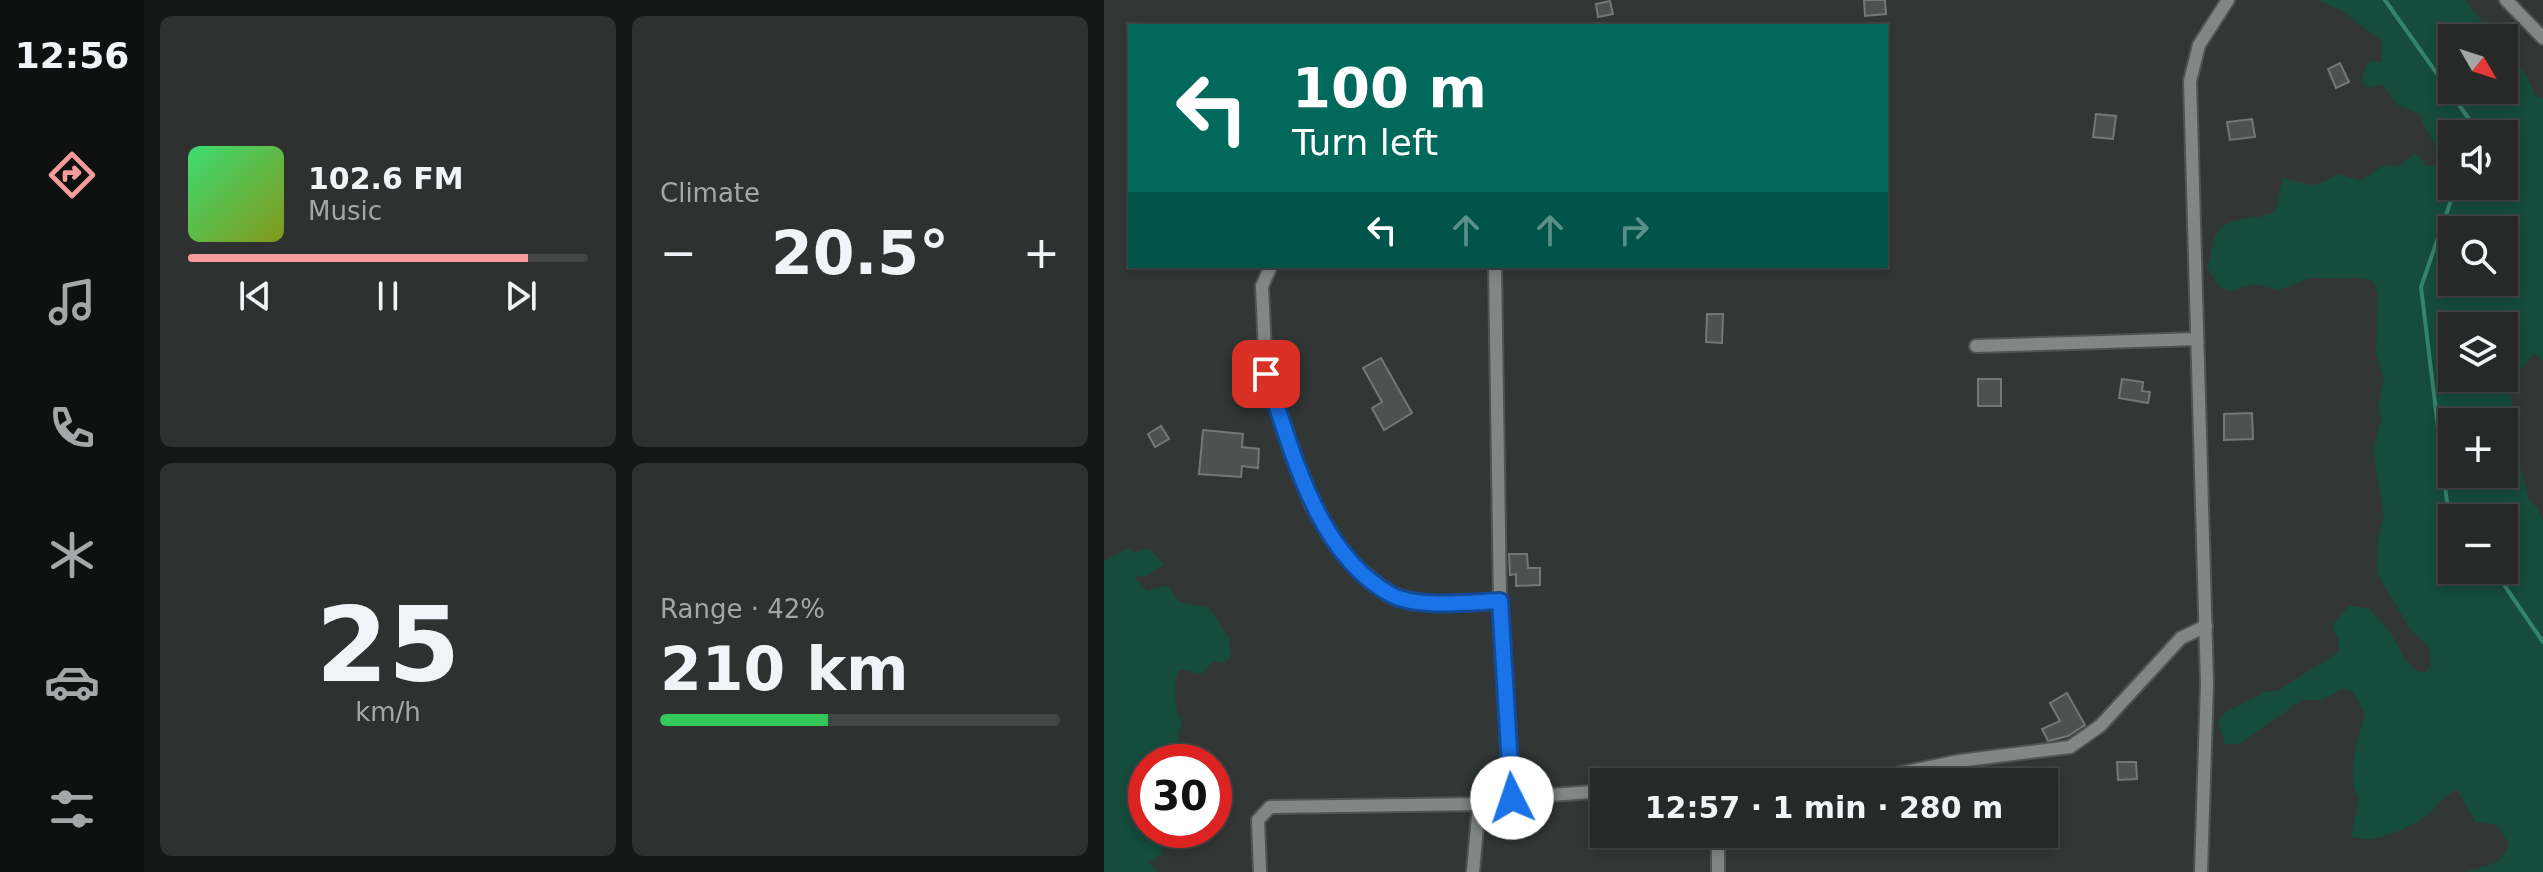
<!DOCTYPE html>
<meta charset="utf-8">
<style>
body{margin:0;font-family:"DejaVu Sans",sans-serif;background:#2e3130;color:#f1f3f6;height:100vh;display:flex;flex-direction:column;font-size:30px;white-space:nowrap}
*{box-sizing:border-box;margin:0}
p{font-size:26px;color:#a4a6a8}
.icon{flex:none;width:44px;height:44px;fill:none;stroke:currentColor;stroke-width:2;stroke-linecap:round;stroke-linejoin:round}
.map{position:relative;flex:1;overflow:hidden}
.details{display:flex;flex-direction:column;gap:16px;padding:16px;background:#151716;width:960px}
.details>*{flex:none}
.top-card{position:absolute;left:24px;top:24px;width:760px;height:244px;border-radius:0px;box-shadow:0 4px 12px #0003,0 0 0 2px #424545;background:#00695c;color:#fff;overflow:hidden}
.needle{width:52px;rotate:129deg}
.tools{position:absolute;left:1334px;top:24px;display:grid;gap:16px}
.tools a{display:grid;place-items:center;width:80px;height:80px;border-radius:0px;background:#262928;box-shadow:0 4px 12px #0003,0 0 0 2px #424545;font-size:40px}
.speed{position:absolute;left:24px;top:744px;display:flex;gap:16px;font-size:40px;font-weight:700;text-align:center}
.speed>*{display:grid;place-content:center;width:104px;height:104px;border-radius:50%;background:#262928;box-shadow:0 4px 12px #0003,0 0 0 2px #424545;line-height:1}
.speed .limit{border:12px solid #d22;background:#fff;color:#111}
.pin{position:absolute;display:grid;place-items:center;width:68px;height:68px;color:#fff;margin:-34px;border-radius:16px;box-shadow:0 4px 12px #0006}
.me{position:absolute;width:88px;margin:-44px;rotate:356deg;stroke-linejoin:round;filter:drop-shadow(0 0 6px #0008)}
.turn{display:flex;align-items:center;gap:28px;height:168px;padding:0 32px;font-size:36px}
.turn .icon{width:104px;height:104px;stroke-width:2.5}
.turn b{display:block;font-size:56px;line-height:68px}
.lanes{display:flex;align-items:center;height:76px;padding:0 32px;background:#0003;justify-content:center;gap:40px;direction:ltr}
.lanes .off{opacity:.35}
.big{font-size:60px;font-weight:600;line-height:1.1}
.details .tile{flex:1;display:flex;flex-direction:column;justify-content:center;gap:12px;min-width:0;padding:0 28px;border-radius:12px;background:#2e3130}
.details .dial{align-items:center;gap:0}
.dial b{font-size:104px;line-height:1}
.song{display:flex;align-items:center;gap:24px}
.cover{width:96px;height:96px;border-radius:12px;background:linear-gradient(135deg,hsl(140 70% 55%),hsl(70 70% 35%))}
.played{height:8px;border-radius:4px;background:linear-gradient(90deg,#f59b9b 85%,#424545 85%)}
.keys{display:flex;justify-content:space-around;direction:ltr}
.heat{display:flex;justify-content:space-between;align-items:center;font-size:44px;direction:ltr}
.charge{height:12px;border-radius:6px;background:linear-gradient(90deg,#34c759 42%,#424545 0)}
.details .tiles{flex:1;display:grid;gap:16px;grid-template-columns:repeat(2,1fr)}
.trip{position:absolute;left:486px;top:768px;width:468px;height:80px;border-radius:0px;background:#262928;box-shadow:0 4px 12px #0003,0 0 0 2px #424545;font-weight:600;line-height:80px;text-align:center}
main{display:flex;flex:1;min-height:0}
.menu{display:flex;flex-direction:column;width:144px;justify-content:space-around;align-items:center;background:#0f1010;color:#a4a6a8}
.menu .icon{width:56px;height:56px}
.menu .active{color:#f59b9b}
.menu b{font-size:36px;color:#f1f3f6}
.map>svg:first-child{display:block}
.green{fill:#154c3c;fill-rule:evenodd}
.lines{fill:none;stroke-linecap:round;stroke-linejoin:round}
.stream{stroke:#36836b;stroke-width:4}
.building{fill:#4c524f;stroke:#717875;stroke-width:2}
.street-casing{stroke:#505553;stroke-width:16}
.street{stroke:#818785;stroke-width:12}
.route-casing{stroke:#114b97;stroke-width:20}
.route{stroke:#1a73e8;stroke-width:14}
</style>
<main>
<nav class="menu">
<b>12:56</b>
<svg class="icon active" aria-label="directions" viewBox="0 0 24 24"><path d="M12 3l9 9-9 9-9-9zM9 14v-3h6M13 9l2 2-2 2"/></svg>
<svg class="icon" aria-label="music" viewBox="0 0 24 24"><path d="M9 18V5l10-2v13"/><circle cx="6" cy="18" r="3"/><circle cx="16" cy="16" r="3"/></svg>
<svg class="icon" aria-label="phone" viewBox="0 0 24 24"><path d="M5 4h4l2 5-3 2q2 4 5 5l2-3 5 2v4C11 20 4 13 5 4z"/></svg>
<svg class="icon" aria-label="climate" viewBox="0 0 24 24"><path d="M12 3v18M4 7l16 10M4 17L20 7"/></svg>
<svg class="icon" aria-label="car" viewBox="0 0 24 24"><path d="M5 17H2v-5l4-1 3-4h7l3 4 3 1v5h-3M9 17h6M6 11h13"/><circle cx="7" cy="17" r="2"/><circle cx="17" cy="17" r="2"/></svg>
<svg class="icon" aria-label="filters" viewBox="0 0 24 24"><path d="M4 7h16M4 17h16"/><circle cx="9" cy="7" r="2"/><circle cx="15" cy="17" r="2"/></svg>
</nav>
<section class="details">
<div class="tiles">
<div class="tile">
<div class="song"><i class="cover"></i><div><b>102.6 FM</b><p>Music</p></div></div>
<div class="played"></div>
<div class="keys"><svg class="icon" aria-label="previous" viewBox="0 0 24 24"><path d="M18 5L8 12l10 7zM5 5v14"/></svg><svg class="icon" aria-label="pause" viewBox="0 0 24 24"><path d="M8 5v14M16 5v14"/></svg><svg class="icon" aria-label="next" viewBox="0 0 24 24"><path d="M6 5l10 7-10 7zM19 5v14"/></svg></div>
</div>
<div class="tile"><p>Climate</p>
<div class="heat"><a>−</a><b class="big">20.5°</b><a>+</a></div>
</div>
<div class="tile dial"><b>25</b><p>km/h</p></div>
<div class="tile"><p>Range · 42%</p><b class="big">210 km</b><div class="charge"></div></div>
</div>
</section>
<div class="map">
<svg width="1439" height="872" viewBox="0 0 1439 872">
<rect width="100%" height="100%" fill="#323735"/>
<g class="green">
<path d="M1213,0h148l30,38h-43v52h52v-43c10,9 28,35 31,48l8,3v263l-9,-8 -12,15 -11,2 -5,14 6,16 -2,25 19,75 8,7 6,15v350h-78c21,-8 37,-4 44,-28l-12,-19 -22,-3 -18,-32c-16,6 -20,19 -34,28 -18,11 -52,28 -72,18l8,-37c-14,-23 0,-61 6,-86l-12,-21 -10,-3 -21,11h-20l-63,44h-14l-7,-23 8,-9 39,-20 12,-1 62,-39 -1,-14 -7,-11 18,-21 20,2c5,8 12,13 18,20 13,16 15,40 38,45l6,-9 -2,-17 -19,-18 -33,-56 1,-34 6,-23 -11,-66 8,-30 -3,-14 6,-27 -8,-25 2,-59 -4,-13 -11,-4h-53l-31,12 -25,-6 -25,7 -10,-5 -12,-19c4,-8 4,-17 6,-26 10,-30 41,-17 62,-30l8,-33c36,8 21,12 57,-4l20,7 23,-15 18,-1 12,-10h6l8,11 13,-1c1,-20 -16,-32 -20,-51l-22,-9 -16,-21 -12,4 -9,-6 7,-21 13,1 1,-21 -41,-31zM1348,134h52v52h-52zM1348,230h52v52h-52zM1348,326h52v52h-52zM1348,422h52v52h-52zM1348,518h52v52h-52z"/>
<path d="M25,548l5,4 15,-3 15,15 -17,12 -13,1 13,14 21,-6 11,17 30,6 20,30 2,18 -6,7 -11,-2 -13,13 -21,-5c-8,10 -6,42 2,52l-8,33 2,8h-30v68h13l3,25 -13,8 10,9h-55v-311z"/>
</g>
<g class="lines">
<g class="stream">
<path d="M1281,0l91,129 -2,5"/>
<path d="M1352,186l-35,101 26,215 11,16"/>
<path d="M1390,570l49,72"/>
</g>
</g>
<g class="building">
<path d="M760,0h21l1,14 -21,2z"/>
<path d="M506,1l3,13 -15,3 -2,-13z"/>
<path d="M1236,63l9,19 -13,6 -8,-19z"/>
<path d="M992,114l20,2 -3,23 -20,-2z"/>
<path d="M1148,119l3,18 -25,3 -3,-18z"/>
<path d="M603,314h16l-1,29 -16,-1z"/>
<path d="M277,358l31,55 -28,17 -12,-22 10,-6 -19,-34z"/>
<rect x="874" y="379" width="23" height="27"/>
<path d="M1018,379l21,3 -1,9 8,1 -2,11 -29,-5z"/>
<path d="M1148,413l1,26 -29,1v-26z"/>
<path d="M57,426l8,13 -14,8 -7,-13z"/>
<path d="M99,430l40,4 -1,13 17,2 -1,19 -16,-2 -1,11 -42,-3z"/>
<path d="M405,554h18l1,14h12v17l-24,1v-12l-6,1z"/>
<path d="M963,693l18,32 -17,11 -20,5 -6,-12 18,-8 -10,-18z"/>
<path d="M1013,762h19l1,17 -19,1z"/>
</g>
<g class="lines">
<g class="street-casing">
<g id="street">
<path d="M1402,0l37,38"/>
<path d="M167,266l-9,20 4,88 45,131 32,49 48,41 42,8 67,-2"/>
<path d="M391,266l5,335 12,197"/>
<path d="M872,346l221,-7"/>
<path d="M753,782l102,-21 111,-14 30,-21 81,-88 25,-12"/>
<path d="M614,834v38"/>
<path d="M156,872l-2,-52 12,-13 209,-3 33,-6 92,-7"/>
<path d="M369,872l6,-68"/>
<path d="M1097,872l6,-189 -17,-602 9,-36 29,-45"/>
</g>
</g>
<use href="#street" class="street"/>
</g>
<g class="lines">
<g class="route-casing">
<path id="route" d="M162,374c26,74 49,178 124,220 26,15 80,8 110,7l12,197"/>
</g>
<use href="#route" class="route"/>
</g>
</svg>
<div class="tools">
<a><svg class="needle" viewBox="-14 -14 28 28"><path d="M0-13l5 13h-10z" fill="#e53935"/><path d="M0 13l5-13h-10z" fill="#a4a6a8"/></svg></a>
<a><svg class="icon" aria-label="sound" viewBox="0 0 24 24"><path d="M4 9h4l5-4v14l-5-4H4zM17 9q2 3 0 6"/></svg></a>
<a><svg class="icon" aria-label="search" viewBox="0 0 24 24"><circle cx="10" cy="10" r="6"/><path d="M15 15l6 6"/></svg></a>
<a><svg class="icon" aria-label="layers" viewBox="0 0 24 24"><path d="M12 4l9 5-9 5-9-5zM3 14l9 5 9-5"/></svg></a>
<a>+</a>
<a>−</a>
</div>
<div class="speed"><div class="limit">30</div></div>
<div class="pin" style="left:162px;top:374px;background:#d93025"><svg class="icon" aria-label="arrive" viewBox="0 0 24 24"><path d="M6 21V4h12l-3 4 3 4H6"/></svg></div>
<svg class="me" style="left:408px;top:798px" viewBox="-20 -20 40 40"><circle r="19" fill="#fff"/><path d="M0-13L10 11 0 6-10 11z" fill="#1a73e8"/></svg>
<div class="trip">12:57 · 1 min · 280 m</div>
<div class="top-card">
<div class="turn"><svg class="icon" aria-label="left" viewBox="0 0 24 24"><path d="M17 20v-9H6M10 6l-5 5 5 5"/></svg><div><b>100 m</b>Turn left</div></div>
<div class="lanes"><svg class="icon" aria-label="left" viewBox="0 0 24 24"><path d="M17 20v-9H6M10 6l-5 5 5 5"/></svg><svg class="icon off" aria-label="ahead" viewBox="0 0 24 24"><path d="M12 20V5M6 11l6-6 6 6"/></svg><svg class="icon off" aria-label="ahead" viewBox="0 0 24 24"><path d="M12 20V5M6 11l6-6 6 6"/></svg><svg class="icon off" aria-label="right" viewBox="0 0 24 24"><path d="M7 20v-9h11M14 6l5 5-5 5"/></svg></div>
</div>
</div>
</main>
